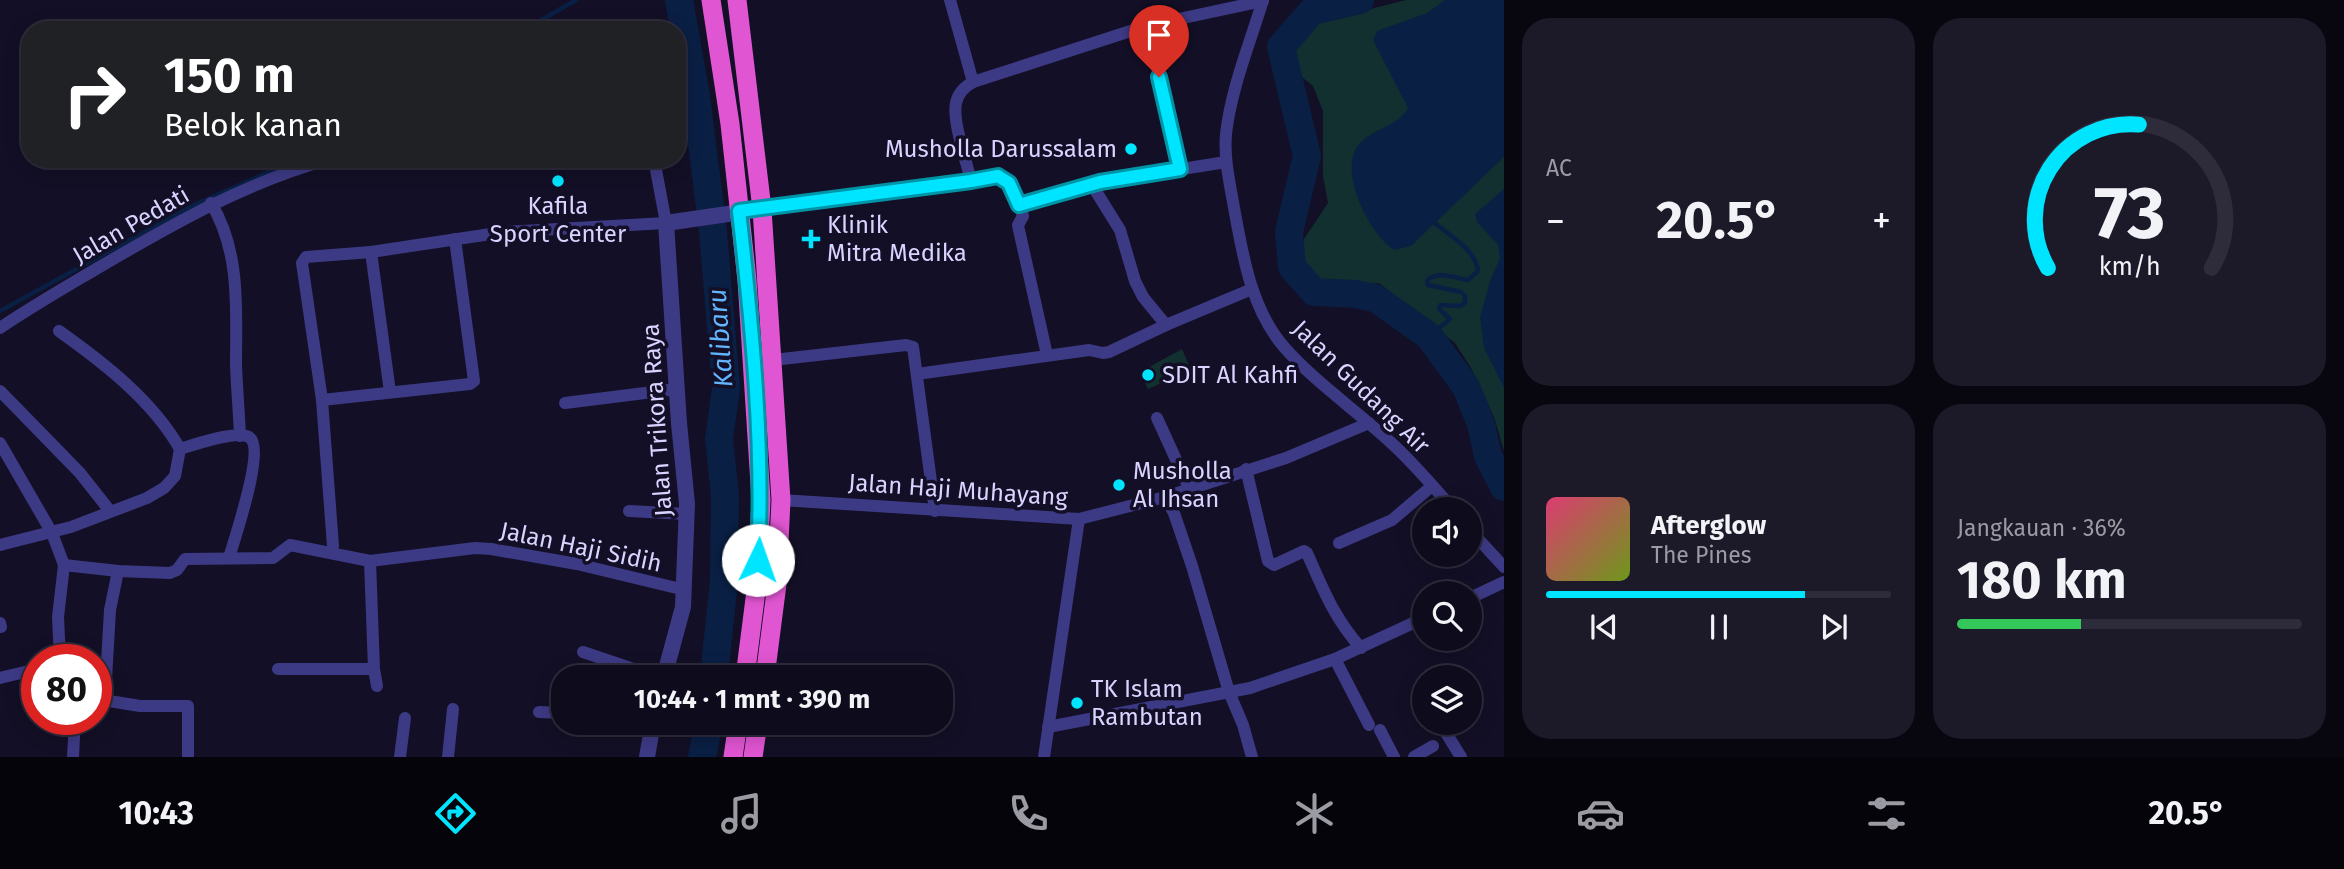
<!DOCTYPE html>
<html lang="id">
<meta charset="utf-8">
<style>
body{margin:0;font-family:"Fira Sans",sans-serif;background:#1c1929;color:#f1f3f6;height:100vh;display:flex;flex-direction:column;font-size:26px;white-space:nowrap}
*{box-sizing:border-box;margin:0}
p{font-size:23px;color:#9b9ba3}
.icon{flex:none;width:38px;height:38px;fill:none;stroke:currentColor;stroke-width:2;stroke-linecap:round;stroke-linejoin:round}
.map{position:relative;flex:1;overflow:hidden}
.drawer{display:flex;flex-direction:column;gap:18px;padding:18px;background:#08060f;width:840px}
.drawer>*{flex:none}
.guide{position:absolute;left:21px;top:21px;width:665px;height:147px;border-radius:28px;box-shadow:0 4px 18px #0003,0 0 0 2px #2e2b3b;background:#202124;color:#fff;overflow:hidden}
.buttons{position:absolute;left:1412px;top:497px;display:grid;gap:14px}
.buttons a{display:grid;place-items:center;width:70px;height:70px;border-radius:50%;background:#0e0b1c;box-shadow:0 4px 18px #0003,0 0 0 2px #2e2b3b;font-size:35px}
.speed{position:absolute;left:21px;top:644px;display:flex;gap:14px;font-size:35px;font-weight:700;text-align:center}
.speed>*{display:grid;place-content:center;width:91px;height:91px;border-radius:50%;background:#0e0b1c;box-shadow:0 4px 18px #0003,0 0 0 2px #2e2b3b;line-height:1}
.speed .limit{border:10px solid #d22;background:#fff;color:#111}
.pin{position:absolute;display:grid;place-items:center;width:60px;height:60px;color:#fff;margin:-72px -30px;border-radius:50% 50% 50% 0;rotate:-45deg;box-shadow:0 0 7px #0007}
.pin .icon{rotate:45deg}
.me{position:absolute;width:77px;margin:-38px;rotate:3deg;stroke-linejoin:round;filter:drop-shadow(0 0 5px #0008)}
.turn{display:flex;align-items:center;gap:24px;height:147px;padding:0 28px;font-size:32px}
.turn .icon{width:91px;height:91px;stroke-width:2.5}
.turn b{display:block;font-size:49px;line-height:60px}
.big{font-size:52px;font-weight:700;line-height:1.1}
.drawer .tile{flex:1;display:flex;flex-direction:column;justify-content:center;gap:10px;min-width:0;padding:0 24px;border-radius:28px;background:#1c1929}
.drawer .dial{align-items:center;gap:0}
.dial svg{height:182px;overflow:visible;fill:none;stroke:#2e2b3b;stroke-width:7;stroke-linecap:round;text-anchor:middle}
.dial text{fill:#f1f3f6;stroke:none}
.song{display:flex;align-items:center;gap:21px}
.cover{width:84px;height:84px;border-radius:10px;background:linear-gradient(135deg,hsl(340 70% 55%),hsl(80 70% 35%))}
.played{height:7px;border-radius:4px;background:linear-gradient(90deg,#00e5ff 75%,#2e2b3b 75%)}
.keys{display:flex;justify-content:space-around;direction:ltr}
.heat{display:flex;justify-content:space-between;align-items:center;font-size:38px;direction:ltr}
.charge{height:10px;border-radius:5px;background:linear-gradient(90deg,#34c759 36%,#2e2b3b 0)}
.drawer .tiles{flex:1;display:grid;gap:18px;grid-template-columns:repeat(2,1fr)}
.trip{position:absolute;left:551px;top:665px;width:402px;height:70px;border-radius:28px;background:#0e0b1c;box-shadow:0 4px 18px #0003,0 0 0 2px #2e2b3b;font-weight:700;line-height:70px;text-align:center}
.tabs{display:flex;height:112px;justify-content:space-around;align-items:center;background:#06040b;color:#9b9ba3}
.tabs .icon{width:49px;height:49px}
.tabs .current{color:#00e5ff}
.tabs b{font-size:32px;color:#f1f3f6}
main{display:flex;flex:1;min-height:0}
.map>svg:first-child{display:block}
.green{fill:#12302f}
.water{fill:#0a1f44}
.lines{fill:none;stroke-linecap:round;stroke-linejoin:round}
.stream{stroke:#0a1f44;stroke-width:4.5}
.river{stroke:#0a1f44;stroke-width:28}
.minor{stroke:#3d3a85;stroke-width:12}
.tertiary{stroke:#3d3a85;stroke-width:16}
.trunk{stroke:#e055d1;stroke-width:19}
.route-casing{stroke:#0095a6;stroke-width:18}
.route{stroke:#00e5ff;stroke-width:12}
.poi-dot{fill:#00e5ff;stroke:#130f26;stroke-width:2.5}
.labels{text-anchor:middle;stroke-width:7;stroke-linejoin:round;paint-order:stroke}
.poi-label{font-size:24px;fill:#d9d4ff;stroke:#130f26;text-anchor:start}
.street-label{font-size:24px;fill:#d9d4ff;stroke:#130f26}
.water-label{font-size:26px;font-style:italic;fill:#62b6ff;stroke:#130f26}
</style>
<main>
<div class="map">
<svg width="1504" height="757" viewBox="0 0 1504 757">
<rect width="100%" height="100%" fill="#130f26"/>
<g class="green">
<path d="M1406,0h98v451l-10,-34 -23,-49 -16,-25 -76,-60 -50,5 -22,-9 -8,-17 5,-23 24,-36 -5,-27v-65l-10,-25 -21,-17 -1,-9 7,-19 21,-19z"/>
<path d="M1182,349l9,21 -43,19 -8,-17z"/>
</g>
<g class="water">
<path d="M1445,0h59v157l-93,89 -17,4c-25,-16 -59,-83 -33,-108 14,-14 37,-16 47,-34l-35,-68 4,-9 50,-18z"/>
<path d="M1504,189v199l-20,-40 -4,-31 10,-36 10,-23 -2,-13 -21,-23 -2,-8z"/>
</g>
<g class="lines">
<g class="stream">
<path d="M524,30l52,-30"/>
<path d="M0,311l192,-105 106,-47"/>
<path d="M1429,336l21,-17 -11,-10 1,-4 20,1 5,-3v-7l-4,-4 -33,-7 -1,-4c9,-11 28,-3 41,-1l10,-9c-2,-21 -28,-35 -43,-48"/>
</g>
<g class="river">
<path d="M679,0l17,96 17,135 13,157 -7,51 6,56 -1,85 -10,97"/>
<path d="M1360,0l-48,11 -31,36 26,109 -18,76 3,35 22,25 41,2 20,4 54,38 37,51 15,37 7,32 16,31"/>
<path d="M702,757l7,-34"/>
</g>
<g class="minor">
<path d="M950,0l23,82"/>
<path d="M1263,0c-13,43 -32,89 -37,134 -2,23 3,46 7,68 9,49 17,106 51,145 30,34 69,61 103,92 24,21 45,46 66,70"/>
<path d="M1146,26l21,80 13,63"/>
<path d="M624,30h8"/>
<path d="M971,181c-4,-18 -19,-60 -15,-78 2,-10 8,-16 17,-21l173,-56 117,-25"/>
<path d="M1092,185l28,45 15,51 8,16 23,28"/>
<path d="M211,203c30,49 25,108 25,163 1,23 3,46 4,70"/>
<path d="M1019,204l4,12 -5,9 1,5 28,125"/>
<path d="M762,209l209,-28 27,-5 11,7 10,21 81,-22 126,-20"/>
<path d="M371,252l19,140"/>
<path d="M0,328c31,-21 64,-40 96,-59 77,-45 148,-86 234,-110"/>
<path d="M59,331c45,32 94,70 121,118"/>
<path d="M773,360l133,-15 7,2 22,164"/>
<path d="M917,374l172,-24 14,3 6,-1 57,-27 86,-36"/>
<path d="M0,391l80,82 30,38"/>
<path d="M322,400l-20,-137 4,-6 65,-5 133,-20 162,-9 -12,-64"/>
<path d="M565,403l112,-14"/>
<path d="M1157,418l32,70"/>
<path d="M0,443l52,90 12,32 -6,52 2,43"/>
<path d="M1246,469l22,92 6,4 30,-14 3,2c16,36 27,65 54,95"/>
<path d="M1165,497l9,16 18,53 37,126 14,33 9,32"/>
<path d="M781,500l298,19 86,-22 121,-39 83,-35"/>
<path d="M629,511l58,3"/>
<path d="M1470,530l34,37"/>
<path d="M1339,543l53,-23 40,-34"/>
<path d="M0,545l71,-18 76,-29 17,-10 11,-12 5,-27c13,-4 57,-19 69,-12 17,11 -15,103 -20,121"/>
<path d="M333,546l-11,-146 148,-16 4,-3 -19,-142"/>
<path d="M64,565l54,6 52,2 7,-3 8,-11 88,-1 17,-13 80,16 105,-13 16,1 86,15 108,26"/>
<path d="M1470,598l34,-16"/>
<path d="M0,623l1,4"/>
<path d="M583,652l74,25"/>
<path d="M1335,659l34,66"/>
<path d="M278,669h96l-4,-108"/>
<path d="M374,669l3,17"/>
<path d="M0,678l37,-9"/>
<path d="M103,700l2,-3 5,-87 8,-39"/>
<path d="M96,702l7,-2 37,6h48v51"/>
<path d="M539,712l25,1"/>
<path d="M1048,727l202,-39 85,-29 89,-41"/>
<path d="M1443,728l18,29"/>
<path d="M1380,730l14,27"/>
<path d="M73,757l2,-38"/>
<path d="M400,757l5,-39"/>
<path d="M448,757l5,-48"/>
<path d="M1044,757l35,-238"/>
<path d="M1414,757l19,-11"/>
</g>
<g class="tertiary">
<path d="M664,677l19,-70 4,-103 -8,-81 -13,-200 96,-14"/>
<path d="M647,757l6,-34"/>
</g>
<g class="trunk">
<path d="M711,0l19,124 17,156 14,220 -4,83 -12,94"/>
<path d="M737,0l25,209 19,291 -4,84 -12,93"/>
<path d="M733,757l5,-34"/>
<path d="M753,757l5,-34"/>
</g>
</g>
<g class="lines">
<g class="route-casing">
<path id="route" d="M758,560c6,-116 -6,-234 -19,-349l232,-30 27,-5 11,7 10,22 81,-23 80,-13 -21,-92"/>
</g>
<use href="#route" class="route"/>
</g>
<g class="poi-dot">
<circle cx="1131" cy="149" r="7"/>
<circle cx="558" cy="181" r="7"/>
<path d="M807.5 228.5h7v7h7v7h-7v7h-7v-7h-7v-7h7z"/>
<circle cx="1148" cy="375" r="7"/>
<circle cx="1119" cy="485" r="7"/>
<circle cx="1077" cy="703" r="7"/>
</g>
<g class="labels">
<g class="poi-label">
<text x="1117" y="157" text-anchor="end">Musholla Darussalam</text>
<text x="558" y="214" text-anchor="middle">Kafila<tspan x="558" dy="28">Sport Center</tspan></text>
<text x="827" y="233">Klinik<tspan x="827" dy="28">Mitra Medika</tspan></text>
<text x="1162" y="383">SDIT Al Kahfi</text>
<text x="1133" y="479">Musholla<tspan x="1133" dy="28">Al Ihsan</tspan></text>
<text x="1091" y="697">TK Islam<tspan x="1091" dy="28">Rambutan</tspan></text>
</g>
<g class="street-label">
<text transform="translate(131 225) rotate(-30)" y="8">Jalan Pedati</text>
<text transform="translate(1361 387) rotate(44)" y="8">Jalan Gudang Air</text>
<text transform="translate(657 420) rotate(-94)" y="8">Jalan Trikora Raya</text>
<text transform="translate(958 490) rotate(4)" y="8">Jalan Haji Muhayang</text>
<text transform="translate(581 547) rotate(12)" y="8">Jalan Haji Sidih</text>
</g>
<g class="water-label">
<text transform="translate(720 338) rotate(-94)" y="9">Kalibaru</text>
</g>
</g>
</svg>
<div class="buttons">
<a><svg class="icon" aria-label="sound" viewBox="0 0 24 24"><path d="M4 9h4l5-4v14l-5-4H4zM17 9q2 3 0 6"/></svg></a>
<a><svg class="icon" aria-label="search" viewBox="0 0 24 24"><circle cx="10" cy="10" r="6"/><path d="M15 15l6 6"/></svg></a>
<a><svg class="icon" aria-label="layers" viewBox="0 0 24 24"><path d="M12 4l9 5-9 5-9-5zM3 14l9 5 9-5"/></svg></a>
</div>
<div class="speed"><div class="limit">80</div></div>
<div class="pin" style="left:1159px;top:77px;background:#d93025"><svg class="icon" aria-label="arrive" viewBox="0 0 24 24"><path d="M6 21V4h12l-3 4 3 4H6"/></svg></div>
<svg class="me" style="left:758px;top:560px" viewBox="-20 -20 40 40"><circle r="19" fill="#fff"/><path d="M0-13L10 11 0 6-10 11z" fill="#00e5ff"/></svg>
<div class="trip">10:44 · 1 mnt · 390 m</div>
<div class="guide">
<div class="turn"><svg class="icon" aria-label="right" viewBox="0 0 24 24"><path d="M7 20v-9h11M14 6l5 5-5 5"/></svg><div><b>150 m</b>Belok kanan</div></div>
</div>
</div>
<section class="drawer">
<div class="tiles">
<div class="tile"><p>AC</p>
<div class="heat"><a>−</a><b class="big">20.5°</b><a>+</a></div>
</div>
<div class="tile dial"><svg viewBox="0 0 100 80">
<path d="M14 69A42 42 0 1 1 86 69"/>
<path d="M14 69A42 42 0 0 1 54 6" stroke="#00e5ff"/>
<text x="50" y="56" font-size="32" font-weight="700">73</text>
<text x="50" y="72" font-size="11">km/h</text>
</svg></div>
<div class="tile">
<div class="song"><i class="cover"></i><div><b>Afterglow</b><p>The Pines</p></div></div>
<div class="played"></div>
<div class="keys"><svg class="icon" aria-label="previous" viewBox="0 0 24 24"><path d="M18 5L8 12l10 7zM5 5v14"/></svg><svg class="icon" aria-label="pause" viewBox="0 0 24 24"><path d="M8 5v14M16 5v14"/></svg><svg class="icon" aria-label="next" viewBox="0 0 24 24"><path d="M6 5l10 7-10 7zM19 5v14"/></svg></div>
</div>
<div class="tile"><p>Jangkauan · 36%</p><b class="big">180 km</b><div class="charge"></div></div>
</div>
</section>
</main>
<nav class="tabs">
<b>10:43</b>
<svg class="icon current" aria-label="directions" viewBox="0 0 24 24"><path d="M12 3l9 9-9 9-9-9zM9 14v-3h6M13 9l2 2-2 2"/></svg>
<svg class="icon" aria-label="music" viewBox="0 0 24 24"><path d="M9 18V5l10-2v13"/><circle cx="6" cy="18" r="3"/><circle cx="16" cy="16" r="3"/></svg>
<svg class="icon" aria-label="phone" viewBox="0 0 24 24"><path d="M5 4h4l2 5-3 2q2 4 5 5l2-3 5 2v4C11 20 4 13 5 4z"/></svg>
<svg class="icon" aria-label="climate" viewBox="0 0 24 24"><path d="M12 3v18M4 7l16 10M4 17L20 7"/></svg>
<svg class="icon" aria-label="car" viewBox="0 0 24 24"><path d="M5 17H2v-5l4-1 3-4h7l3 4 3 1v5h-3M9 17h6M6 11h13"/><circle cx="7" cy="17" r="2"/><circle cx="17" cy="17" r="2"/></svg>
<svg class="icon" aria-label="filters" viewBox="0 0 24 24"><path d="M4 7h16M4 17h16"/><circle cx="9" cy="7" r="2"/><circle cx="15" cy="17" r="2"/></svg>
<b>20.5°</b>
</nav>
